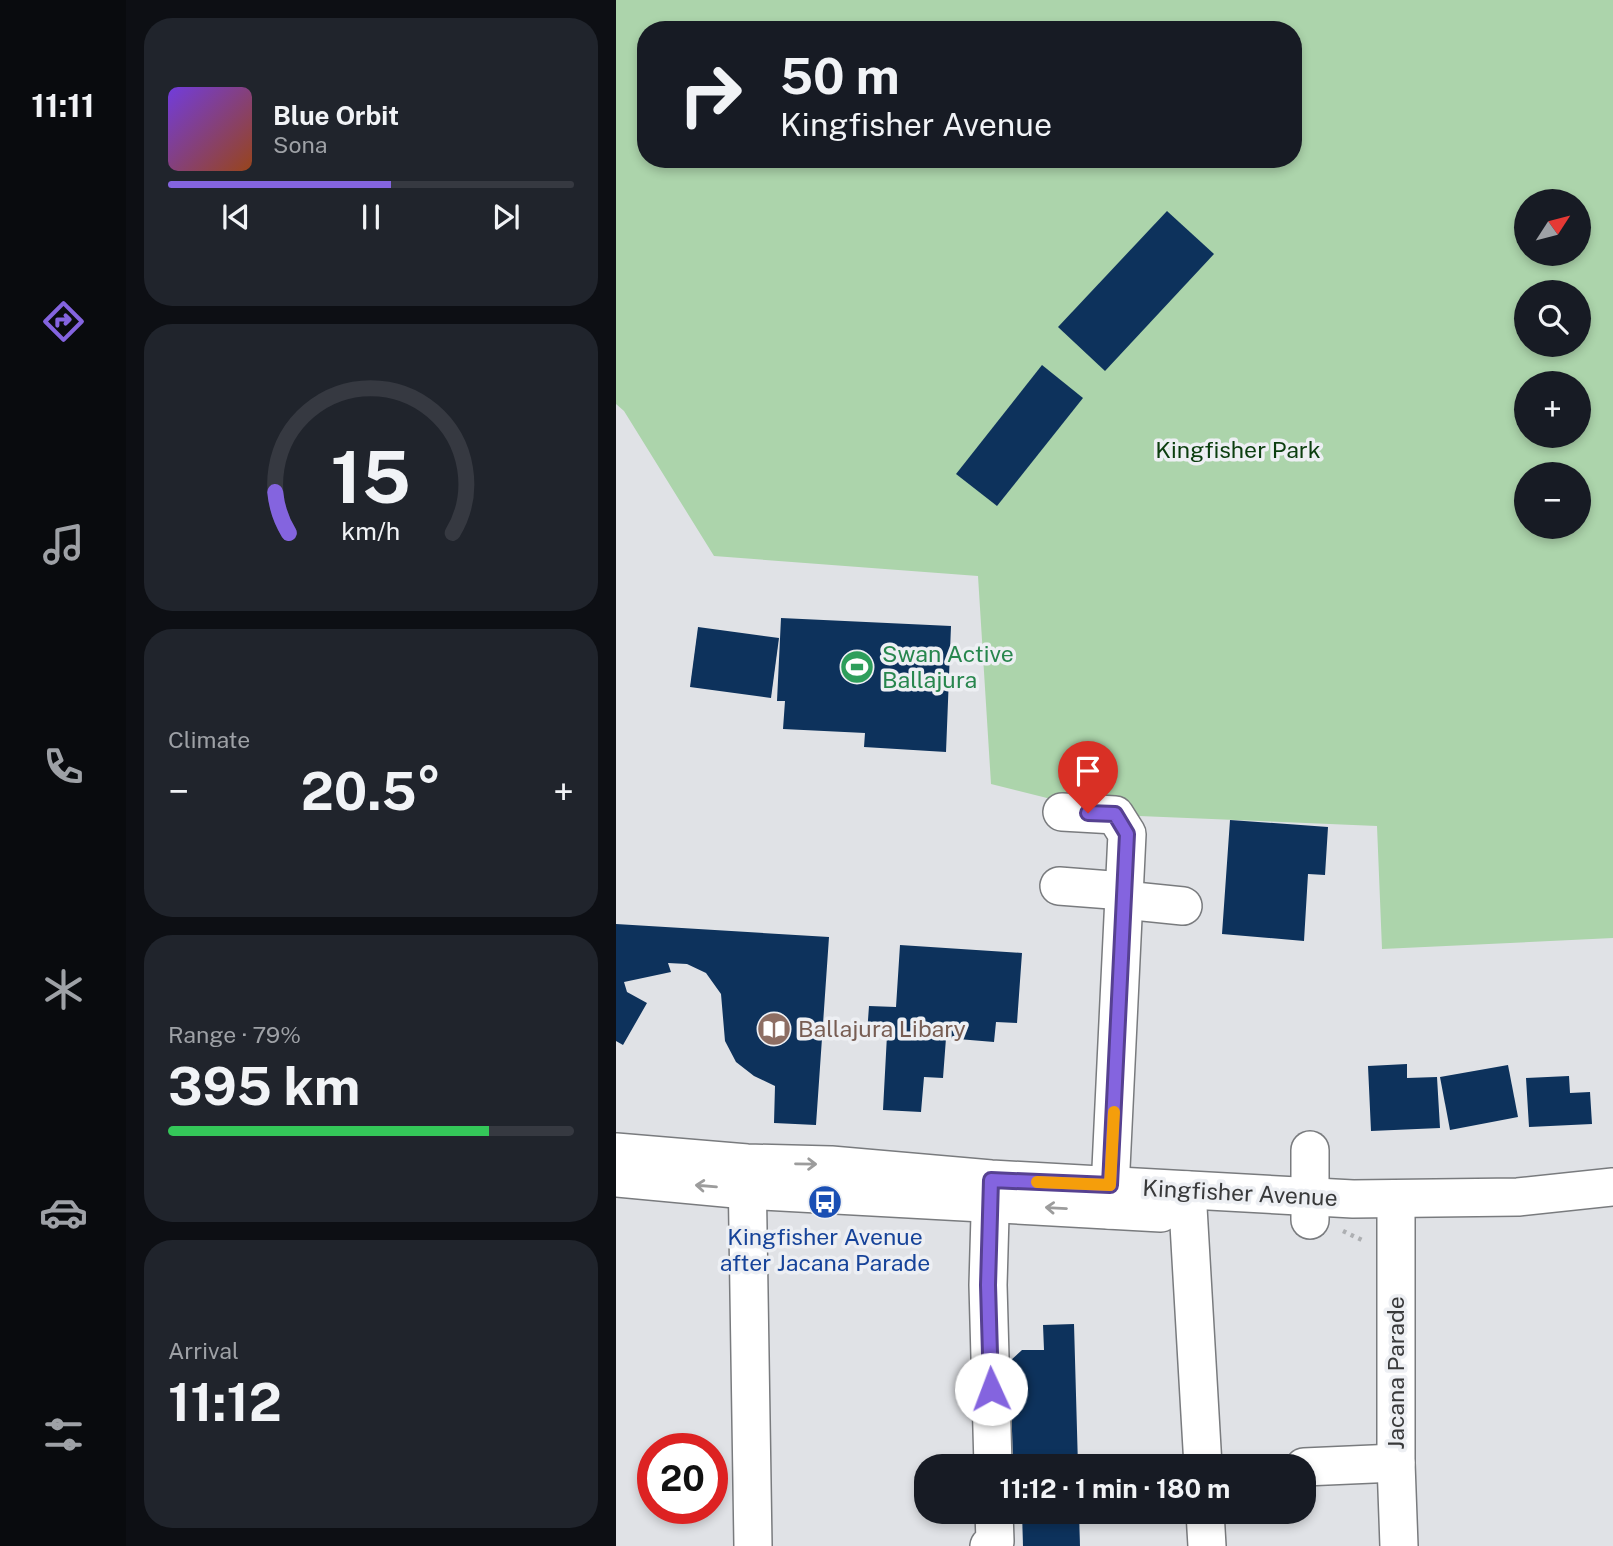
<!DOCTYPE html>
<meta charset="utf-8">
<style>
body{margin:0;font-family:"Public Sans",sans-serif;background:#20242c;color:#f1f3f6;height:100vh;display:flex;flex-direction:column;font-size:26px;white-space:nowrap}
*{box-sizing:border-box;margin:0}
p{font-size:23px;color:#9ea1a6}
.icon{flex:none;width:38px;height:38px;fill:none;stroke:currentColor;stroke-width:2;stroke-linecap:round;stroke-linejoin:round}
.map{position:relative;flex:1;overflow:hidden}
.side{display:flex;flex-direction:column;gap:18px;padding:18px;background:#0d0f14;width:490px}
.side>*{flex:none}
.top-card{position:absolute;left:21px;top:21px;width:665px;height:147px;border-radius:28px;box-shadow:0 4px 10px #0003;background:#171b24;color:#f1f3f6;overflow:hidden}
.needle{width:46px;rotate:54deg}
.fabs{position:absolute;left:898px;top:189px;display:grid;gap:14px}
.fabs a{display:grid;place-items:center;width:77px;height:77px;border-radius:50%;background:#171b24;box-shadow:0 4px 10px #0003;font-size:35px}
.speed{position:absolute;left:21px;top:1433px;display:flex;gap:14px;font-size:35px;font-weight:700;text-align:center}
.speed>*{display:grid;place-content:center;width:91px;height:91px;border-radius:50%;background:#171b24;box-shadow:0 4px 10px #0003;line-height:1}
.speed .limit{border:10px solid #d22;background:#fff;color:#111}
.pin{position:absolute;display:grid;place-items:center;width:60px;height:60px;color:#fff;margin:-72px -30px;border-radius:50% 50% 50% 0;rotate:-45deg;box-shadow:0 0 7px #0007}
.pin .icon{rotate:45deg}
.me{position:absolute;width:77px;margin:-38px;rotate:358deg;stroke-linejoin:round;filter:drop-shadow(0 0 5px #0008)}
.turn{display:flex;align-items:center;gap:24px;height:147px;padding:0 28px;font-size:32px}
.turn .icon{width:91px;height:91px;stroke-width:2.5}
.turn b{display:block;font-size:49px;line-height:60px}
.big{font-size:52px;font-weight:700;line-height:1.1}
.side .widget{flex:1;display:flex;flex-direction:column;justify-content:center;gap:10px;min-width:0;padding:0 24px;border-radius:28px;background:#20242c}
.side .dial{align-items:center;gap:0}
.dial svg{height:182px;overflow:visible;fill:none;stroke:#363941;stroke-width:7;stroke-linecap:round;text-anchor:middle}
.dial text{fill:#f1f3f6;stroke:none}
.song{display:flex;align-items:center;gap:21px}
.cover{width:84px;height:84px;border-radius:10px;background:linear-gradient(135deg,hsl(260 70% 55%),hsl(20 70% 35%))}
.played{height:7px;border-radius:4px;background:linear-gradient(90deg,#8464df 55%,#363941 55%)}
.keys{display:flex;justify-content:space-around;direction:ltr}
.heat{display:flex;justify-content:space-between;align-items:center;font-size:38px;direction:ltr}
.charge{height:10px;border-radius:5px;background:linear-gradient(90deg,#34c759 79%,#363941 0)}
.trip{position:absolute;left:298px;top:1454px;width:402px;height:70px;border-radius:28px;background:#171b24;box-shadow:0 4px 10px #0003;font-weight:700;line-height:70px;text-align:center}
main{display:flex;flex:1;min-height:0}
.menu{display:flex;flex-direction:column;width:126px;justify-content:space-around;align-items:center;background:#090b0e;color:#9ea1a6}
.menu .icon{width:49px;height:49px}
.menu .current{color:#8464df}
.menu b{font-size:32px;color:#f1f3f6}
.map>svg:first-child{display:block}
.green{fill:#acd4ab;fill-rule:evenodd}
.building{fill:#0d325c}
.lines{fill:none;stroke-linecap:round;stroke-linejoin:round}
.minor-casing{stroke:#797b7e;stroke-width:40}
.path{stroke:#adafb2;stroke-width:4.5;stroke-dasharray:3.5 5;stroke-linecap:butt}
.minor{stroke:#fff;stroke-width:37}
.oneway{stroke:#9c9c9c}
.route-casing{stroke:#564191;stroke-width:18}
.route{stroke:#8464df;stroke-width:12}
.slow{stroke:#f59e0b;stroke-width:12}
.labels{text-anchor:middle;stroke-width:7;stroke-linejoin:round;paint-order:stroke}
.park-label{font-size:23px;fill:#0c3e0f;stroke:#edeff3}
.leisure-label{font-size:23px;fill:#27864d;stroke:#edeff3;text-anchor:start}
.education-label{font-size:23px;fill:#785e54;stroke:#edeff3;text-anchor:start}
.street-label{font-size:23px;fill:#38393a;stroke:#edeff3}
.transit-label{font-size:23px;fill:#164399;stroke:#edeff3}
</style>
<main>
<nav class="menu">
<b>11:11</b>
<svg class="icon current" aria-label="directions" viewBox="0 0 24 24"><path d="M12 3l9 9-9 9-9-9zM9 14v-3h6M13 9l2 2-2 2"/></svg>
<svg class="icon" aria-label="music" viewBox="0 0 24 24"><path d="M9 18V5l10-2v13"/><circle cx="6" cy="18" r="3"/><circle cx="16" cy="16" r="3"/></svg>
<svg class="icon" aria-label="phone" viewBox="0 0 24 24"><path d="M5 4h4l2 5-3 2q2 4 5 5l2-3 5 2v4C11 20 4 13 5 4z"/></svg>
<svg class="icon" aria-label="climate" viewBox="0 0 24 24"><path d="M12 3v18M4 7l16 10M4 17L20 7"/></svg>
<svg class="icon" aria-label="car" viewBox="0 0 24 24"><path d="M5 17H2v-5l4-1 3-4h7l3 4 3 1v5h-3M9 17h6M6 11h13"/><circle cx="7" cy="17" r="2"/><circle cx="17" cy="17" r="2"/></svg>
<svg class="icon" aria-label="filters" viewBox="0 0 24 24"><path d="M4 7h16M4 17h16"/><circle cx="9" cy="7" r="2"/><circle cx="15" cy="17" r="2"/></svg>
</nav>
<section class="side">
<div class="widget">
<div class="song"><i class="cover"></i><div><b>Blue Orbit</b><p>Sona</p></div></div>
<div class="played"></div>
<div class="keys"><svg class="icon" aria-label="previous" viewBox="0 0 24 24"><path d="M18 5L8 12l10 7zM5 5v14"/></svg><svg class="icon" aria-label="pause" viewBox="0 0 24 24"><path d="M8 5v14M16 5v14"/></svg><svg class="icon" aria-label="next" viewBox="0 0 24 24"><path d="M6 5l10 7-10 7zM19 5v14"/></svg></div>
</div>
<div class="widget dial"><svg viewBox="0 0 100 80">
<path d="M14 69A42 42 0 1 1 86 69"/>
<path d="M14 69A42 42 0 0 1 8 51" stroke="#8464df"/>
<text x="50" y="56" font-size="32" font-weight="700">15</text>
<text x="50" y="72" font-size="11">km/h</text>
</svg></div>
<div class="widget"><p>Climate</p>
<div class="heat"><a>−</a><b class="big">20.5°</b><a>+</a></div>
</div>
<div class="widget"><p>Range · 79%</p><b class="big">395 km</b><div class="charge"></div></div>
<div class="widget"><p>Arrival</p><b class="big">11:12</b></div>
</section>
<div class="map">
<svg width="997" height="1546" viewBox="0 0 997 1546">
<rect width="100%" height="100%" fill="#e0e2e6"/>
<path class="green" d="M0,0h997v938l-231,11 -5,-123 -262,-11 -124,-31 -13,-208 -264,-20 -90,-145 -8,-7zM30,30h647v129h-647zM910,201h52v53h-52zM910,292h52v53h-52zM910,383h52v53h-52zM910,474h52v53h-52z"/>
<g class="building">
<path d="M551,211l47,43 -109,117 -47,-44z"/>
<path d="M426,365l41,33 -86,108 -41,-32z"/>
<path d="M165,618l170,8 -5,126 -82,-5 1,-14 -82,-4 2,-28h-8z"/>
<path d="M82,627l81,11 -8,60 -81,-11z"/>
<path d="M614,820l98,7 -3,48 -17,-1 -4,67 -82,-7z"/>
<path d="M0,924l213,13 -13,188 -42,-2 1,-37 -21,-10 -18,-14 -11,-21 -4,-47 -15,-21 -19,-9 -19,-1 3,9 -47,10 3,10 20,11 -24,42 -7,-4z"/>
<path d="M284,945l122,8 -5,70 -21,-1 -2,20 -48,-4 -3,40 -19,-1 -3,35 -38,-2 4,-75 -20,-1 2,-28 27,1z"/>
<path d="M791,1064v14l30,-1 3,51 -69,3 -3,-65z"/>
<path d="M892,1065l10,52 -68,13 -10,-53z"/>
<path d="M953,1076l1,17 20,-1 2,32 -63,3 -3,-49z"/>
<path d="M458,1324l4,142h-65l-3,-105 12,-11h22l-1,-25z"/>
<path d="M406,1512h57l1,34h-57z"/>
</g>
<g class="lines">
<g class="minor-casing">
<g id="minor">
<path d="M446,812l53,3 12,19 -18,376"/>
<path d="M443,886l65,5"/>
<path d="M508,900l59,6"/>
<path d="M0,1152l131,11 84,2 160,14 362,20 165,-2 95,-10"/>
<path d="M131,1166l6,380"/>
<path d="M0,1178l130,12 415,23"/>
<path d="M375,1181l-3,104 5,181"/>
<path d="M571,1190l16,276"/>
<path d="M780,1200v263l3,83"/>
<path d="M694,1220v-70"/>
<path d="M688,1467l92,-4"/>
<path d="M589,1512l2,34"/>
<path d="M373,1546l6,-5 -1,-29"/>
</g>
</g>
<path class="path" d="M727,1231l23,11"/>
<use href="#minor" class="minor"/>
</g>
<defs><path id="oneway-shaft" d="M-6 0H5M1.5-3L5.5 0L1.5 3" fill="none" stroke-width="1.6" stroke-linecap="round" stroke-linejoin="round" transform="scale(1.75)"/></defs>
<g class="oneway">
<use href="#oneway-shaft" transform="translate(190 1164) rotate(1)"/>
<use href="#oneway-shaft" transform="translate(90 1186) rotate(-175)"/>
<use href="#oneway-shaft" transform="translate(440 1208) rotate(-177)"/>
</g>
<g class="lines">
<g class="route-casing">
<path id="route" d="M375,1389l-3,-104 3,-105 119,5 17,-351 -12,-20 -27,-1"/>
</g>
<use href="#route" class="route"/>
<path class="slow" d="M421,1182l73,3 4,-73"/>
</g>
<defs>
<g id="stadium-disc" transform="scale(1.75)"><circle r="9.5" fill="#2e9e5b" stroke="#edeff3"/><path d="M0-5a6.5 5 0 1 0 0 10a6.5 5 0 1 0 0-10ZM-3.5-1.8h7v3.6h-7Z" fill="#fff"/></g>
<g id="library-disc" transform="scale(1.75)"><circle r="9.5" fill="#8d6e63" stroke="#edeff3"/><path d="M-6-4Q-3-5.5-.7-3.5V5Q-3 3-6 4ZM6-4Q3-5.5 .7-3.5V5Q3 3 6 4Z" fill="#fff"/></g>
<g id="bus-disc" transform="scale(1.75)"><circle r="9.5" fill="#1a4fb4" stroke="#edeff3"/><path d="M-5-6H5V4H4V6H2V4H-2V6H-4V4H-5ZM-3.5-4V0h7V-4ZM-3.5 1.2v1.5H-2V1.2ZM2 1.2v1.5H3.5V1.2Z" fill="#fff"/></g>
</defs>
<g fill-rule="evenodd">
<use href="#stadium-disc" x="241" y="667"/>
<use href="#library-disc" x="158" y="1029"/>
<use href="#bus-disc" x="209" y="1202"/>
</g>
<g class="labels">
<g class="park-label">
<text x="622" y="458">Kingfisher Park</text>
</g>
<g class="leisure-label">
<text x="266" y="662">Swan Active<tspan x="266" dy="26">Ballajura</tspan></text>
</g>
<g class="education-label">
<text x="182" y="1037">Ballajura Libary</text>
</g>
<g class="street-label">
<text transform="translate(624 1193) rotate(3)" y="8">Kingfisher Avenue</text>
<text transform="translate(780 1373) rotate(-90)" y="8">Jacana Parade</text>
</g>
<g class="transit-label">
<text x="209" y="1245">Kingfisher Avenue<tspan x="209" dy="26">after Jacana Parade</tspan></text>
</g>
</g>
</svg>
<div class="fabs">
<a><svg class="needle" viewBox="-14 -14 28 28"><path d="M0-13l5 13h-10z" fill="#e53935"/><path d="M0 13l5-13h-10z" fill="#9ea1a6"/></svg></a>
<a><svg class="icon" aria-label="search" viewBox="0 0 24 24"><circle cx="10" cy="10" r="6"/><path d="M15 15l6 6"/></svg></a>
<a>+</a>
<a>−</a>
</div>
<div class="speed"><div class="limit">20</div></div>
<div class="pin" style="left:472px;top:813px;background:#d93025"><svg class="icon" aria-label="arrive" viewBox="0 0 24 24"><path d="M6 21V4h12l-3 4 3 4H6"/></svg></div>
<svg class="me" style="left:375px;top:1389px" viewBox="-20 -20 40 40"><circle r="19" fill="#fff"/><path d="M0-13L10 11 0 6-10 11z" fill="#8464df"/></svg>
<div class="trip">11:12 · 1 min · 180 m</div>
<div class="top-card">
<div class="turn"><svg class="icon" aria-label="right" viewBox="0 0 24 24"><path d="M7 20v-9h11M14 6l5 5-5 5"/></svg><div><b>50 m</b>Kingfisher Avenue</div></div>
</div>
</div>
</main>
